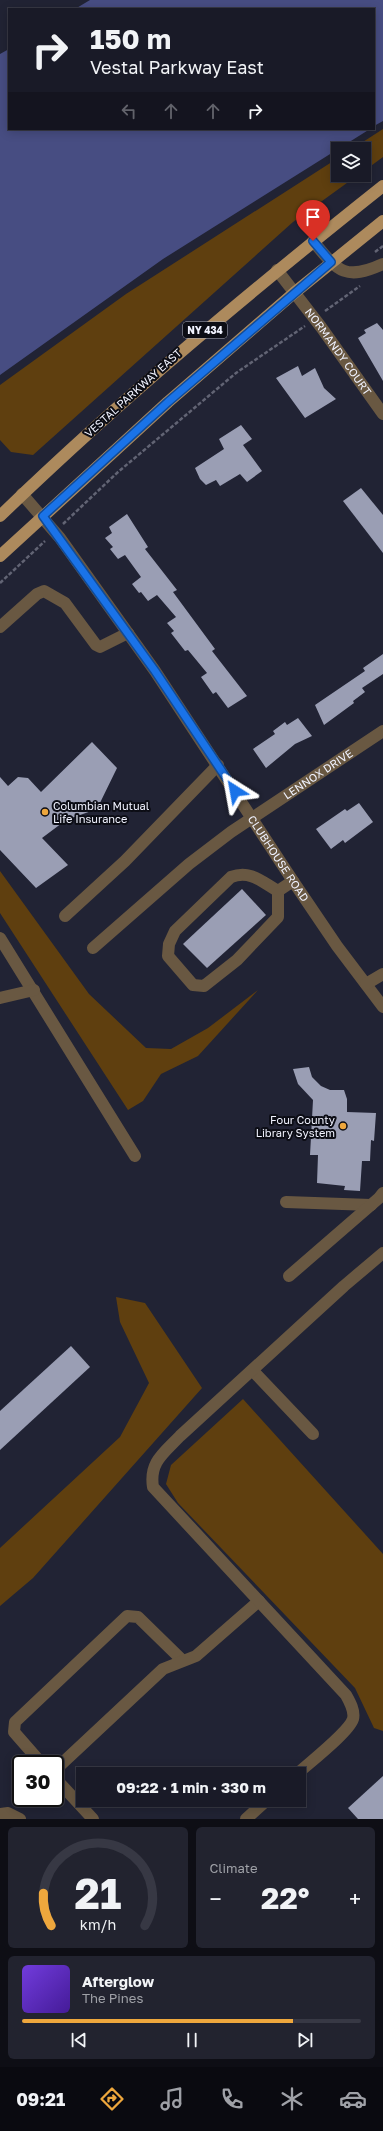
<!DOCTYPE html>
<meta charset="utf-8">
<style>
body{margin:0;font-family:"Golos Text",sans-serif;background:#22232f;color:#f1f3f6;height:100vh;display:flex;flex-direction:column;font-size:15px;white-space:nowrap}
*{box-sizing:border-box;margin:0}
p{font-size:13px;color:#9fa1a7}
.icon{flex:none;width:22px;height:22px;fill:none;stroke:currentColor;stroke-width:2;stroke-linecap:round;stroke-linejoin:round}
.map{position:relative;height:1819px;overflow:hidden}
.side{display:flex;flex-direction:column;gap:8px;padding:8px;background:#0e0e15;flex:1}
.side>*{flex:none}
.guide{position:absolute;left:8px;top:8px;width:367px;height:122px;border-radius:0px;box-shadow:0 2px 10px #0003,0 0 0 1px #373844;background:#191a27;color:#f1f3f6;overflow:hidden}
.tools{position:absolute;left:331px;top:142px;display:grid;gap:8px}
.tools a{display:grid;place-items:center;width:40px;height:40px;border-radius:0px;background:#191a27;box-shadow:0 2px 10px #0003,0 0 0 1px #373844;font-size:20px}
.speed{position:absolute;left:12px;top:1755px;display:flex;gap:8px;font-size:20px;font-weight:700;text-align:center}
.speed>*{display:grid;place-content:center;width:52px;height:52px;border-radius:50%;background:#191a27;box-shadow:0 2px 10px #0003,0 0 0 1px #373844;line-height:1}
.speed .limit{border:2px solid #111;border-radius:6px;background:#fff;color:#111}
.pin{position:absolute;display:grid;place-items:center;width:34px;height:34px;color:#fff;margin:-41px -17px;border-radius:50% 50% 50% 0;rotate:-45deg;box-shadow:0 0 4px #0007}
.pin .icon{rotate:45deg}
.me{position:absolute;width:44px;margin:-22px;rotate:326deg;stroke-linejoin:round;filter:drop-shadow(0 0 3px #0008)}
.turn{display:flex;align-items:center;gap:14px;height:84px;padding:0 16px;font-size:18px}
.turn .icon{width:52px;height:52px;stroke-width:2.5}
.turn b{display:block;font-size:28px;line-height:34px}
.lanes{display:flex;align-items:center;height:38px;padding:0 16px;background:#0003;justify-content:center;gap:20px;direction:ltr}
.lanes .off{opacity:.35}
.big{font-size:30px;font-weight:700;line-height:1.1}
.side .tile{flex:1;display:flex;flex-direction:column;justify-content:center;gap:6px;min-width:0;padding:0 14px;border-radius:6px;background:#22232f}
.side .dial{align-items:center;gap:0}
.dial svg{height:104px;overflow:visible;fill:none;stroke:#373844;stroke-width:7;stroke-linecap:round;text-anchor:middle}
.dial text{fill:#f1f3f6;stroke:none}
.song{display:flex;align-items:center;gap:12px}
.cover{width:48px;height:48px;border-radius:6px;background:linear-gradient(135deg,hsl(260 70% 55%),hsl(260 70% 35%))}
.played{height:4px;border-radius:2px;background:linear-gradient(90deg,#eea73d 80%,#373844 80%)}
.keys{display:flex;justify-content:space-around;direction:ltr}
.heat{display:flex;justify-content:space-between;align-items:center;font-size:22px;direction:ltr}
.side .tiles{flex:1;display:grid;gap:8px;grid-template-columns:1fr 1fr}
.tile:last-child{grid-column:span 2}
.trip{position:absolute;left:76px;top:1767px;width:230px;height:40px;border-radius:0px;background:#191a27;box-shadow:0 2px 10px #0003,0 0 0 1px #373844;font-weight:700;line-height:40px;text-align:center}
.dock{display:flex;height:64px;justify-content:space-around;align-items:center;background:#0a0a10;color:#9fa1a7}
.dock .icon{width:28px;height:28px}
.dock .on{color:#eea73d}
.dock b{font-size:18px;color:#f1f3f6}
.map>svg:first-child{display:block}
.green{fill:#5f3f0f}
.water{fill:#474d82}
.building{fill:#9a9eb4}
.lines{fill:none;stroke-linecap:round;stroke-linejoin:round}
.path{stroke:#626474;stroke-width:2.5;stroke-dasharray:4 2;stroke-linecap:butt}
.minor{stroke:#695842;stroke-width:12}
.major{stroke:#ad8a5d;stroke-width:12}
.route-casing{stroke:#114b97;stroke-width:10}
.route{stroke:#1a73e8;stroke-width:7}
.poi-dot{fill:#eea73d;stroke:#0c0d15;stroke-width:1.5}
.labels{text-anchor:middle;stroke-width:4;stroke-linejoin:round;paint-order:stroke}
.shield{fill:#0c0d15;stroke:#acaeb9;stroke-width:1}
.shield-label{font-size:10px;font-weight:bold;fill:#f1f3ff}
.street-label{font-size:11px;fill:#f1f3ff;stroke:#0c0d15}
.poi-label{font-size:11px;fill:#f1f3ff;stroke:#0c0d15;text-anchor:start}
</style>
<div class="map">
<svg width="383" height="1819" viewBox="0 0 383 1819">
<rect width="100%" height="100%" fill="#212334"/>
<g class="green">
<path d="M383,129v28l-19,14v-22h-12z"/>
<path d="M338,158v17h20l-65,47 -260,233 -22,-3 -11,-12v-55l126,-91z"/>
<path d="M0,871l89,123 57,54 25,1 37,-21 50,-38 -60,66 -37,18 -18,27 -15,9 -128,-197z"/>
<path d="M116,1297l29,6 57,85 -169,190 -33,28v-58l120,-111 29,-54 -29,-61z"/>
<path d="M243,1399l140,155v177l-9,-3 -19,-40 -177,-185 -12,-19 5,-19z"/>
</g>
<g class="water">
<path d="M90,0h293v121l-9,5v-117h-299z"/>
<path d="M9,49v80h361l-207,130 -163,116v-321z"/>
</g>
<g class="building">
<path d="M377,323l6,7v51l-25,-43 8,-5 -2,-3z"/>
<path d="M298,366l4,10 13,-8 9,20 12,11 -31,19 -29,-40z"/>
<path d="M241,425l11,14 -9,6 19,26 -15,11 -7,-8 -20,12 -4,-6 -10,5 -6,-6 -5,-11 29,-19 -5,-10z"/>
<path d="M361,488l22,27v38l-40,-52z"/>
<path d="M127,514l21,33 -3,2 32,41 -4,2 42,57 -3,2 35,45 -19,12 -12,-16 -3,2 -12,-17 6,-4 -19,-23 -3,1 -14,-18 3,-2 -7,-8 9,-6 -19,-22 -9,6 -7,-9 -2,1 -7,-9 9,-7 -16,-22 -7,4 -8,-10 3,-2 -8,-9 7,-5 -3,-6z"/>
<path d="M383,654v20l-21,14 3,4 -12,9 1,2 -30,22 -9,-20 50,-34 -2,-3z"/>
<path d="M298,718l14,18 -17,8 -29,24 -13,-19 22,-15 -2,-3 12,-9 2,3z"/>
<path d="M92,742l25,26 -20,41 -31,11 -24,18 26,27 -32,23 -36,-38v-73l8,9 10,-9 10,1 13,14z"/>
<path d="M359,803l14,19 -28,21 -2,-3 -12,9 -15,-20 29,-20 2,2z"/>
<path d="M242,889l24,26 -59,53 -24,-24z"/>
<path d="M309,1067l3,10 9,9 9,4h14l3,9v13l29,1 -2,28 -3,-1 -1,21h-8l-2,30 -16,-1 1,-4 -28,-3 1,-28h-8l3,-55 -15,-16 -5,-15z"/>
<path d="M71,1346l19,21 -90,83v-39z"/>
<path d="M383,1776v43h-25l-10,-11z"/>
</g>
<g class="lines">
<g class="path">
<path d="M375,252l8,-6"/>
<path d="M325,311l35,-25"/>
<path d="M63,524l55,-52 118,-99 69,-47"/>
<path d="M0,583l45,-42"/>
</g>
<g class="minor">
<path d="M313,241c24,29 31,41 70,23"/>
<path id="s1" d="M277,270l44,57 62,87"/>
<path id="s2" d="M22,494l38,44 95,133 138,210 44,65 46,61"/>
<path d="M0,627l37,-33 7,-3 21,12 31,42 4,2 28,-14"/>
<path d="M278,891c-17,-10 -28,-21 -47,-14l-56,54 -6,13 -1,12 25,29 11,1 33,-26 41,-43v-26l15,-10"/>
<path d="M65,916l60,-55 93,-96"/>
<path d="M0,938l135,218"/>
<path id="s3" d="M93,948l96,-84 42,-32 152,-101"/>
<path d="M366,984l17,-10"/>
<path d="M0,998l34,-8"/>
<path d="M286,1202l85,3"/>
<path d="M289,1276l90,-78 4,-5"/>
<path d="M253,1371l60,63"/>
<path d="M42,1764l-28,-32 1,-10 112,-106 11,1 44,43"/>
<path d="M55,1770l108,-101 33,-13 63,-55"/>
<path d="M297,1774c12,-11 52,-42 56,-55 2,-8 -3,-17 -7,-24l-193,-208c-4,-25 11,-34 27,-51l164,-150 39,-33"/>
<path d="M55,1778l38,41"/>
<path d="M0,1814l8,-1 12,6"/>
<path d="M246,1819l21,-19"/>
</g>
<g class="major">
<path d="M0,516c122,-118 251,-225 383,-330"/>
<path d="M0,556l168,-154 126,-109 89,-72"/>
</g>
</g>
<g class="lines">
<g class="route-casing">
<path id="route" d="M235,791l-80,-120 -112,-155 125,-114 163,-140 -18,-21"/>
</g>
<use href="#route" class="route"/>
</g>
<g class="poi-dot">
<circle cx="45" cy="812" r="4"/>
<circle cx="343" cy="1126" r="4"/>
</g>
<g class="labels">
<rect class="shield" x="183" y="322" width="44" height="16" rx="3"/>
<g class="shield-label">
<text x="205" y="334">NY 434</text>
</g>
<g class="street-label">
<text dy="4" stroke="none"><textPath href="#s1" startOffset="102">NORMANDY COURT</textPath></text>
<text transform="translate(133 393) rotate(-42)" y="4">VESTAL PARKWAY EAST</text>
<text dy="4" stroke="none"><textPath href="#s3" startOffset="285">LENNOX DRIVE</textPath></text>
<text dy="4" stroke="none"><textPath href="#s2" startOffset="446">CLUBHOUSE ROAD</textPath></text>
</g>
<g class="poi-label">
<text x="53" y="810">Columbian Mutual<tspan x="53" dy="13">Life Insurance</tspan></text>
<text x="335" y="1124" text-anchor="end">Four County<tspan x="335" dy="13">Library System</tspan></text>
</g>
</g>
</svg>
<div class="tools">
<a><svg class="icon" aria-label="layers" viewBox="0 0 24 24"><path d="M12 4l9 5-9 5-9-5zM3 14l9 5 9-5"/></svg></a>
</div>
<div class="speed"><div class="limit">30</div></div>
<div class="pin" style="left:313px;top:241px;background:#d93025"><svg class="icon" aria-label="arrive" viewBox="0 0 24 24"><path d="M6 21V4h12l-3 4 3 4H6"/></svg></div>
<svg class="me" style="left:235px;top:791px" viewBox="-20 -20 40 40"><path d="M0-17L14 15 0 8-14 15z" fill="#1a73e8" stroke="#fff" stroke-width="4"/></svg>
<div class="trip">09:22 · 1 min · 330 m</div>
<div class="guide">
<div class="turn"><svg class="icon" aria-label="right" viewBox="0 0 24 24"><path d="M7 20v-9h11M14 6l5 5-5 5"/></svg><div><b>150 m</b>Vestal Parkway East</div></div>
<div class="lanes"><svg class="icon off" aria-label="left" viewBox="0 0 24 24"><path d="M17 20v-9H6M10 6l-5 5 5 5"/></svg><svg class="icon off" aria-label="ahead" viewBox="0 0 24 24"><path d="M12 20V5M6 11l6-6 6 6"/></svg><svg class="icon off" aria-label="ahead" viewBox="0 0 24 24"><path d="M12 20V5M6 11l6-6 6 6"/></svg><svg class="icon" aria-label="right" viewBox="0 0 24 24"><path d="M7 20v-9h11M14 6l5 5-5 5"/></svg></div>
</div>
</div>
<section class="side">
<div class="tiles">
<div class="tile dial"><svg viewBox="0 0 100 80">
<path d="M14 69A42 42 0 1 1 86 69"/>
<path d="M14 69A42 42 0 0 1 8 44" stroke="#eea73d"/>
<text x="50" y="56" font-size="32" font-weight="700">21</text>
<text x="50" y="72" font-size="11">km/h</text>
</svg></div>
<div class="tile"><p>Climate</p>
<div class="heat"><a>−</a><b class="big">22°</b><a>+</a></div>
</div>
<div class="tile">
<div class="song"><i class="cover"></i><div><b>Afterglow</b><p>The Pines</p></div></div>
<div class="played"></div>
<div class="keys"><svg class="icon" aria-label="previous" viewBox="0 0 24 24"><path d="M18 5L8 12l10 7zM5 5v14"/></svg><svg class="icon" aria-label="pause" viewBox="0 0 24 24"><path d="M8 5v14M16 5v14"/></svg><svg class="icon" aria-label="next" viewBox="0 0 24 24"><path d="M6 5l10 7-10 7zM19 5v14"/></svg></div>
</div>
</div>
</section>
<nav class="dock">
<b>09:21</b>
<svg class="icon on" aria-label="directions" viewBox="0 0 24 24"><path d="M12 3l9 9-9 9-9-9zM9 14v-3h6M13 9l2 2-2 2"/></svg>
<svg class="icon" aria-label="music" viewBox="0 0 24 24"><path d="M9 18V5l10-2v13"/><circle cx="6" cy="18" r="3"/><circle cx="16" cy="16" r="3"/></svg>
<svg class="icon" aria-label="phone" viewBox="0 0 24 24"><path d="M5 4h4l2 5-3 2q2 4 5 5l2-3 5 2v4C11 20 4 13 5 4z"/></svg>
<svg class="icon" aria-label="climate" viewBox="0 0 24 24"><path d="M12 3v18M4 7l16 10M4 17L20 7"/></svg>
<svg class="icon" aria-label="car" viewBox="0 0 24 24"><path d="M5 17H2v-5l4-1 3-4h7l3 4 3 1v5h-3M9 17h6M6 11h13"/><circle cx="7" cy="17" r="2"/><circle cx="17" cy="17" r="2"/></svg>
</nav>
